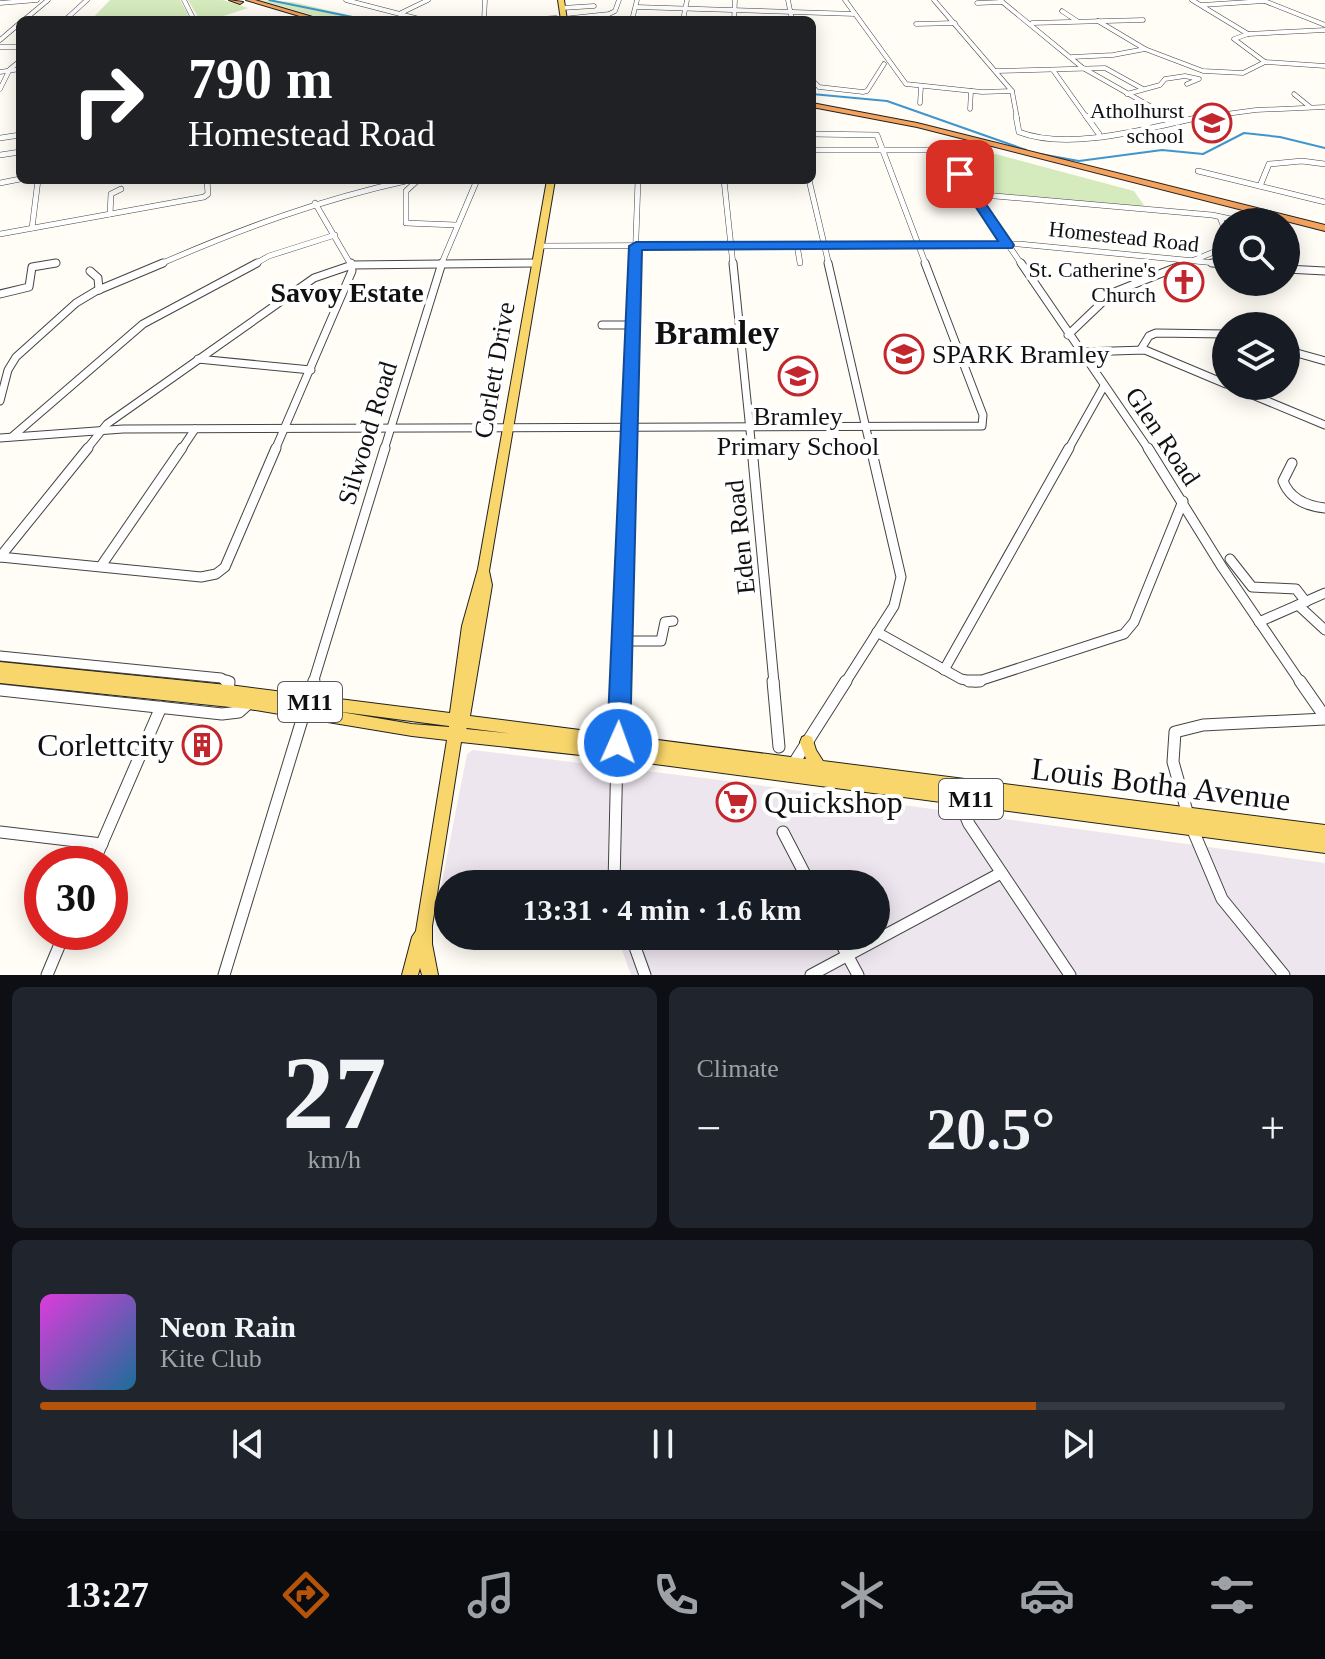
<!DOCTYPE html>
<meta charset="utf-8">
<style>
body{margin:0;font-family:Georgia,serif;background:#20242c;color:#f1f3f6;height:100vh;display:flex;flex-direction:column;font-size:30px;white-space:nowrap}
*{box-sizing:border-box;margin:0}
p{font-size:26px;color:#9ea1a6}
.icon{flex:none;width:44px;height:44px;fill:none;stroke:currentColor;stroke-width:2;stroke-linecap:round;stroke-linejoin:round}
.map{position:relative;height:975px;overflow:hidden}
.drawer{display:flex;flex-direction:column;gap:12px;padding:12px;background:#0d0f14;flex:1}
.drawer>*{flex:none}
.top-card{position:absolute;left:16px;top:16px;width:800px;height:168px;border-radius:12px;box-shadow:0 4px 20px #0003;background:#202124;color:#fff;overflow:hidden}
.controls{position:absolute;left:1212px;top:208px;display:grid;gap:16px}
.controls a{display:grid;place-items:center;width:88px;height:88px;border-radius:50%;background:#171b24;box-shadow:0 4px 20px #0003;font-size:40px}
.speed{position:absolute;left:24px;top:846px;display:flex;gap:16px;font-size:40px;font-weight:700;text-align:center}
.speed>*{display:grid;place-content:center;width:104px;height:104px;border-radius:50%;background:#171b24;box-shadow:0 4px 20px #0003;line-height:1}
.speed .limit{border:12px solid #d22;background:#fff;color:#111}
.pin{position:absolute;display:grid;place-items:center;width:68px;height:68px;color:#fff;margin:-34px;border-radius:16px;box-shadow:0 4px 12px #0006}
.me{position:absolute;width:88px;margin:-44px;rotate:2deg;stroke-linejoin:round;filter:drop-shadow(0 0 6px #0008)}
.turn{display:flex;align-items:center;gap:28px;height:168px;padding:0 40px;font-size:36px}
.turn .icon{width:104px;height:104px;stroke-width:2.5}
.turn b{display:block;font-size:56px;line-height:68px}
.big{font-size:60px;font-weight:600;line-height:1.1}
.drawer .card{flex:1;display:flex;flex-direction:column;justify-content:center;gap:12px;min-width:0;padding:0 28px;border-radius:12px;background:#20242c}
.drawer .dial{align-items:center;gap:0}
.dial b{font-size:104px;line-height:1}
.song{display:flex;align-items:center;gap:24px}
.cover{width:96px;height:96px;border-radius:12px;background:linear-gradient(135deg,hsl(300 70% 55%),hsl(200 70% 35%))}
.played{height:8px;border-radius:4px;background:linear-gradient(90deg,#b45309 80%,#363941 80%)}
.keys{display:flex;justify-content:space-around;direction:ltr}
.heat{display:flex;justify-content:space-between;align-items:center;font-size:44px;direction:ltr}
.drawer .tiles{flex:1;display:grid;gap:12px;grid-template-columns:1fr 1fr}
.card:last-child{grid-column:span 2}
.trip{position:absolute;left:434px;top:870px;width:456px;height:80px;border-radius:40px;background:#171b24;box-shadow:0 4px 20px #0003;font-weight:600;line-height:80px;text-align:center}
.dock{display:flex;height:128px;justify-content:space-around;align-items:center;background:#090b0e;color:#9ea1a6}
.dock .icon{width:56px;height:56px}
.dock .current{color:#b45309}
.dock b{font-size:36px;color:#f1f3f6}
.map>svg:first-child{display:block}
.industrial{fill:#eee6ef}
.green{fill:#d5ebbd}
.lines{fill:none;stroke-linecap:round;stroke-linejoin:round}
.stream{stroke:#3f96cf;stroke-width:2}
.minor-far4-casing{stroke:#444;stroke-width:5}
.minor-far3-casing{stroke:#444;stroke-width:6}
.minor-far2-casing{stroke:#444;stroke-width:9}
.minor-far1-casing{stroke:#444;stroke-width:11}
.minor-casing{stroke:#444;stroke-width:13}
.major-casing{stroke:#222;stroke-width:2}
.highway-casing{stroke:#222;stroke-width:2}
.minor-far4{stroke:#fff;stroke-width:4}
.minor-far3{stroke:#fff;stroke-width:5}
.minor-far2{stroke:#fff;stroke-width:7}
.minor-far1{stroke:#fff;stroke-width:9}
.minor{stroke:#fff;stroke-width:11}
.major{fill:#f9d66b;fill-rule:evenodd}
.highway{fill:#f5a25d;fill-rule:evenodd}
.route{fill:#1a73e8;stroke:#114b97;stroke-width:2}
.labels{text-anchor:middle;stroke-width:8;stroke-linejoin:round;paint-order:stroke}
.far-poi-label{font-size:22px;fill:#111;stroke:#fff;text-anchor:end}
.far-street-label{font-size:22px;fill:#111;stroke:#fff}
.shield{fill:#fff;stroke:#585858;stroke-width:2}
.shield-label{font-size:24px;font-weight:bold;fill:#111}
.poi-label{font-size:26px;fill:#111;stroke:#fff;text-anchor:start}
.street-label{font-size:26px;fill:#111;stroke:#fff}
.far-district-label{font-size:28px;font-weight:bold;fill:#111;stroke:#fff}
.near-poi-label{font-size:32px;fill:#111;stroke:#fff;text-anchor:end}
.near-street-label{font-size:32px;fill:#111;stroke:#fff}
.district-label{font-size:34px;font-weight:bold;fill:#111;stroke:#fff}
</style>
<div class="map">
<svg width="1325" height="975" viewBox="0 0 1325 975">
<rect width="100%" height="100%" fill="#fffdf5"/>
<path class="industrial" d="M473,750l255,31 597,82v112h-694l-14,-39h259v-52h-428v22l-11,1 30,-153z"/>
<g class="green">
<path d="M110,0h70l11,20h-100z"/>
<path d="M188,0h35l25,8 -34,11 -14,1z"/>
<path d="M258,0l35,2 77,18h-41z"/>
<path d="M943,140l191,51 12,17 -169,-16 -7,-11 5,-1 -2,-8 4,-5 -21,-6z"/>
</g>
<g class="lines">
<g class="stream">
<path d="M269,0l98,20"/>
<path d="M812,94l75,7 139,49"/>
<path d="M1040,154l39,7 83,-11 41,4 41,-21 36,4 45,11"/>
</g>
<g class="minor-far4-casing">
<g id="minor-far4">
<path d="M184,0l10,20"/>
<path d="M346,0l77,20"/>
<path d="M788,0l4,20"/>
<path d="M845,0l61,84 76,8 30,-1"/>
<path d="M934,0l78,91 5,27"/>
<path d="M1000,0l83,68 88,50"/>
<path d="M1192,0l56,34"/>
<path d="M1262,0l63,25"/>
<path d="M0,3l37,-3"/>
<path d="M977,3l25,-1"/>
<path d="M1202,5l62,-4"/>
<path d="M636,7l219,7"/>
<path d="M562,8l32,-2"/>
<path d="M1062,11l15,10"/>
<path d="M401,13l27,-13"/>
<path d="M24,20l24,-20"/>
<path d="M65,20l22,-20"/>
<path d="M484,20l1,-20"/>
<path d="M521,20l35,-2"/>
<path d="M553,20l56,-6 6,-3 4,-11"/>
<path d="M632,20l5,-20"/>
<path d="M683,20l4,-20"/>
<path d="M734,20l1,-20"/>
<path d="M1098,21l47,28 58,22 40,2 22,-11 60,4"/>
<path d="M1032,23l111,-3"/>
<path d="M916,24l39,-1"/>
<path d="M0,40l20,-17"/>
<path d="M0,47h20"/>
<path d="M1072,57l41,-2 32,-6"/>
<path d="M1265,62l-31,-23 14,-5 77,-4"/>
<path d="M1053,70l34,48"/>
<path d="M996,71l109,-3 38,21"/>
<path d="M0,72l20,-3"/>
<path d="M812,80l7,7 44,5 4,-1 17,-27"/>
<path d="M0,89l10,-20 10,-8"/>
<path d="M1127,94l33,-9 5,-6 20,-3 14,3 -12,5"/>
<path d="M1294,94l16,13"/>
<path d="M920,103l1,-17"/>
<path d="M970,109l1,-18"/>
<path d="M1196,118l60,-8 69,-3"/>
</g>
</g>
<g class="minor-far3-casing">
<g id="minor-far3">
<path d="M1016,116l3,16c52,20 133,-5 186,-16"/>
<path d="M1086,116l13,18"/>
<path d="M1168,116l11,6"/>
<path d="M812,134l65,1 49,130"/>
<path d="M0,138l20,-3"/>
<path d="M812,150h126l9,5 75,110"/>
<path d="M0,155l20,-3"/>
<path d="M1198,171l127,31"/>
<path d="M418,180l-12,11v32l50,2"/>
<path d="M724,180l9,85"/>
<path d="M809,180l20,85"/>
<path d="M0,183l20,-4"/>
<path d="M1260,186l9,-22 33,-3 23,3"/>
<path d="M972,194l240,21 33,7"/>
<path d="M315,203l36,62"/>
<path d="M110,214l1,-20 10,-5"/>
<path d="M1220,217l6,16"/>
<path d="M32,228l6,-48"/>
<path d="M0,234l204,-37 4,-3 -1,-14"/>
<path d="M797,245l3,18"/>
<path d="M540,246l479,-2 207,20"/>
<path d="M46,265l10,-2"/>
<path d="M158,265c85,-37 161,-65 252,-85"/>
<path d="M253,265l16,-9 66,-21"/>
<path d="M383,265l153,-2"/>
<path d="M441,265l36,-85"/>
<path d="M635,265l3,-85"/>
<path d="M1182,265l44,-18"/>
</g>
</g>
<g class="minor-far2-casing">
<g id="minor-far2">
<path d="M733,263l19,187"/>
<path d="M828,263l43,187"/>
<path d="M1021,263l128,187"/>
<path d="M1212,263l14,1"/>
<path d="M1286,269l39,2"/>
<path d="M90,271l8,7 1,12"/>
<path d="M0,294l29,-7 3,-20 24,-4"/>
<path d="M602,325h31"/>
<path d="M1068,335l44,-42 75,-30"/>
<path d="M1141,349l8,-13 7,-3 70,1"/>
<path d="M1286,350l39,11"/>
<path d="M1081,352l64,-2 81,34"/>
<path d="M198,359l113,11"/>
<path d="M1231,386l94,39"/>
<path d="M0,401l8,-31 8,-13 60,-54 20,-12 67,-28"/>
<path d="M13,436l130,-112 114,-61"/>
<path d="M0,438l123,-9 859,-3 1,-11 -58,-152"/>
<path d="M86,450l21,-26 207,-146 38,-13 184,-2"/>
<path d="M181,450l14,-21"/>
<path d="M275,450l77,-179 -1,-8"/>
<path d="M384,450l58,-187"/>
<path d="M628,450l7,-187"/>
<path d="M1068,450l36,-64"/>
</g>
</g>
<g class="minor-far1-casing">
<g id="minor-far1">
<path d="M752,448l22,235"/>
<path d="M1148,448l74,119 79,116"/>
<path d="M1292,463l-9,18c7,18 23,25 42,27"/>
<path d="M0,557l88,-109"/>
<path d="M0,557l201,20 15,-3 9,-7 51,-119"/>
<path d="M1230,559l22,28 44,2 10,13"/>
<path d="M101,566l81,-118"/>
<path d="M1298,605l27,25"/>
<path d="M1259,622l66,-29"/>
<path d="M877,632l84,47 15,3 148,-48 10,-12 49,-121"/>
<path d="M622,641h39l4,-19 8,-1"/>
<path d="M0,656l221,22 8,5"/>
<path d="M944,670l125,-222"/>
<path d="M313,683l72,-235"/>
<path d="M620,683l8,-235"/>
<path d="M845,683l49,-77 7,-29 -30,-129"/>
</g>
</g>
<g class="minor-casing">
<g id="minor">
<path d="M226,681l3,1 -1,9"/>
<path d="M773,681l6,66"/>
<path d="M969,681h11"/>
<path d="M1300,681l25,36"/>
<path d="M0,690l222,24 17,-2 10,-9"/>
<path d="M307,702l7,-21"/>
<path d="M618,743l2,-62"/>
<path d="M792,766l54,-85"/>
<path d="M958,798l11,26 101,151"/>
<path d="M1188,815l-15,-53 2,-30 28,-7 122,-6"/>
<path d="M1192,828l30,71 62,76"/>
<path d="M0,832l102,12"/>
<path d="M783,832l27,52"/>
<path d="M93,864l68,-157"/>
<path d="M614,884l3,-132"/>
<path d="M631,936l14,39"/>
<path d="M837,936l21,39"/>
<path d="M47,975l18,-43"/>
<path d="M224,975l81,-265"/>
<path d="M811,975l190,-102"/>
</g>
</g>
<g class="major-casing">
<g id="major">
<path d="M558,0h6l3,20h-6z"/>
<path d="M547,180h8l-66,391 3,14 -22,131 336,43 -6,-17 2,-5 5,-2 5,2 4,13 7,11 502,64v28l-708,-94 -156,-17 -29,184v18l6,31h-16l-2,-7 -2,7h-16l10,-38 4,-6 31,-191 -35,-4 -163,-27 -249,-26v-21l237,24 213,27 12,-87 16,-57zM335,711l114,15v1l-37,-3zM467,728l48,6 -49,-5z"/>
</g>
</g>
<g class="highway-casing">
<g id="highway">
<path d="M229,0l14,2 -3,2z"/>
<path d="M246,0h9l68,20h-10z"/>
<path d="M812,103l105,20 408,102v6l-408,-104 -105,-20z"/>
</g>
</g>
<use href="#minor-far4" class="minor-far4"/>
<use href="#minor-far3" class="minor-far3"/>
<use href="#minor-far2" class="minor-far2"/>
<use href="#minor-far1" class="minor-far1"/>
<use href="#minor" class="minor"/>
<use href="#major" class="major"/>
<use href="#highway" class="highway"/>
</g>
<path class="route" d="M956,172h8l50,73 -2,3 -370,2 -12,493 -4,8 -8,3 -8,-3 -3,-8 22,-497 7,-4 362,-1 -44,-67z"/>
<defs>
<g id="school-ring" transform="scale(2)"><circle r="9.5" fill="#fff" stroke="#c4262e" stroke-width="1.5"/><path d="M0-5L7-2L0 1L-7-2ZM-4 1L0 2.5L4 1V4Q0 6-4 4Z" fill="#c4262e"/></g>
<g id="church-ring" transform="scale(2)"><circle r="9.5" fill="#fff" stroke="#c4262e" stroke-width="1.5"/><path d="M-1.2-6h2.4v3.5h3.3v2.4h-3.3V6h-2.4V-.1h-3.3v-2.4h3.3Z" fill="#c4262e"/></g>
<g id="building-ring" transform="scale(2)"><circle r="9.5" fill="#fff" stroke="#c4262e" stroke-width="1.5"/><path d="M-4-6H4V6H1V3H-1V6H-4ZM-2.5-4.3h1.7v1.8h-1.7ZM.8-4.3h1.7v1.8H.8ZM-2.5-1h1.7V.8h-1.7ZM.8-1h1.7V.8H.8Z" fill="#c4262e"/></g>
<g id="supermarket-ring" transform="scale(2)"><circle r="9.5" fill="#fff" stroke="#c4262e" stroke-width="1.5"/><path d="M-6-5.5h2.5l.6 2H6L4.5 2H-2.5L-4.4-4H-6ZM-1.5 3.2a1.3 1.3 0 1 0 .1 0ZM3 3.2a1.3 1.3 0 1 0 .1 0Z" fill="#c4262e"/></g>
</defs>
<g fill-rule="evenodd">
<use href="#school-ring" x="1212" y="123"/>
<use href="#church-ring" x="1184" y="282"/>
<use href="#school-ring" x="904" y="354"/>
<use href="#school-ring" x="798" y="376"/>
<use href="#building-ring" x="202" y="745"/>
<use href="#supermarket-ring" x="736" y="802"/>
</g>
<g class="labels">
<g class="far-poi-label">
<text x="1184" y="118">Atholhurst<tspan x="1184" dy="25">school</tspan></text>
<text x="1156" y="277">St. Catherine's<tspan x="1156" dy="25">Church</tspan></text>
</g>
<g class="far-street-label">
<text transform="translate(1124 236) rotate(6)" y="8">Homestead Road</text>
</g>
<g class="shield">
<rect x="278" y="682" width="64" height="40" rx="6"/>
<rect x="939" y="779" width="64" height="40" rx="6"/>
</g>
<g class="shield-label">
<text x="310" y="710">M11</text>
<text x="971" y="807">M11</text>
</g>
<g class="poi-label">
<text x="932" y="363">SPARK Bramley</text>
<text x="798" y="425" text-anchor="middle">Bramley<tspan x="798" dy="30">Primary School</tspan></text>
</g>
<g class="street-label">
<text transform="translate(494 370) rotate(-80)" y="9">Corlett Drive</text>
<text transform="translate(367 433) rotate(-73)" y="9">Silwood Road</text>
<text transform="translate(1163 436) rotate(56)" y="9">Glen Road</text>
<text transform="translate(740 537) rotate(-96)" y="9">Eden Road</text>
</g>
<g class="far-district-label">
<text x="347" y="302">Savoy Estate</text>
</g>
<g class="near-poi-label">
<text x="174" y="756">Corlettcity</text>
<text x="764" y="813" text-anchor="start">Quickshop</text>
</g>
<g class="near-street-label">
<text transform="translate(1161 784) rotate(7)" y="11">Louis Botha Avenue</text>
</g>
<g class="district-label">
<text x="717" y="344">Bramley</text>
</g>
</g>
</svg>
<div class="controls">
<a><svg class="icon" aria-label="search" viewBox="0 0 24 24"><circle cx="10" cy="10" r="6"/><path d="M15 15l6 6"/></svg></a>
<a><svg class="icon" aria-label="layers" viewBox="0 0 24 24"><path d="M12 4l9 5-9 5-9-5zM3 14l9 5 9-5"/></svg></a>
</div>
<div class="speed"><div class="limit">30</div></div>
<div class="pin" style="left:960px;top:174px;background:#d93025"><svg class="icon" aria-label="arrive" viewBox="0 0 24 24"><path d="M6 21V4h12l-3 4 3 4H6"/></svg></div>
<svg class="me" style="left:618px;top:743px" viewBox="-20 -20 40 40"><circle r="17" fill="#1a73e8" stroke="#fff" stroke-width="3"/><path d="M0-11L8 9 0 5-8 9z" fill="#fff"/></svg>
<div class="trip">13:31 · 4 min · 1.6 km</div>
<div class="top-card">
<div class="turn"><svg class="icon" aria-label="right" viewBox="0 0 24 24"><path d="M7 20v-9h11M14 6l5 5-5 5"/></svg><div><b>790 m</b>Homestead Road</div></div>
</div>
</div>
<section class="drawer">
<div class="tiles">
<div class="card dial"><b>27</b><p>km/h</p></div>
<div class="card"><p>Climate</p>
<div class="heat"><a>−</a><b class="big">20.5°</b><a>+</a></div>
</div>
<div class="card">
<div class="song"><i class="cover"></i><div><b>Neon Rain</b><p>Kite Club</p></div></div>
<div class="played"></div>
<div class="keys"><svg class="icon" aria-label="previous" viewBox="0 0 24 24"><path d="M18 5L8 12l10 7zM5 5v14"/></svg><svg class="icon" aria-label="pause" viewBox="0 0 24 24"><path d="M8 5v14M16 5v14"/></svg><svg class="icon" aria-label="next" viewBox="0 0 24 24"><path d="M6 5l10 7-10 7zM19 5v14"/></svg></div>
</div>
</div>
</section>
<nav class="dock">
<b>13:27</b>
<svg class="icon current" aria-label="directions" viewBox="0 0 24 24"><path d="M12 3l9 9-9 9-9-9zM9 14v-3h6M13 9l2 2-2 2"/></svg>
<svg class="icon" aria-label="music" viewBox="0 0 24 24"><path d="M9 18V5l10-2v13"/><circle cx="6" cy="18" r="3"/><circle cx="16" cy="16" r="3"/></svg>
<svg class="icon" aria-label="phone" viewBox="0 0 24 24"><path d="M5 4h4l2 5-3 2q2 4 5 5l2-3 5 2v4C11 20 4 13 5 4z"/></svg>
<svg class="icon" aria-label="climate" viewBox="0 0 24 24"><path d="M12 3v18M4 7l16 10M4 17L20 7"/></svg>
<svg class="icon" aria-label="car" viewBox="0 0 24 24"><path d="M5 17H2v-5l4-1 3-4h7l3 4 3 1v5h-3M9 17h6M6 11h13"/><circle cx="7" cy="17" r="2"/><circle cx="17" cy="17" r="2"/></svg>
<svg class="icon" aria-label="filters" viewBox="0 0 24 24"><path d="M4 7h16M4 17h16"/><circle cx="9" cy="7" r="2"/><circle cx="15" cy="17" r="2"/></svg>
</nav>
